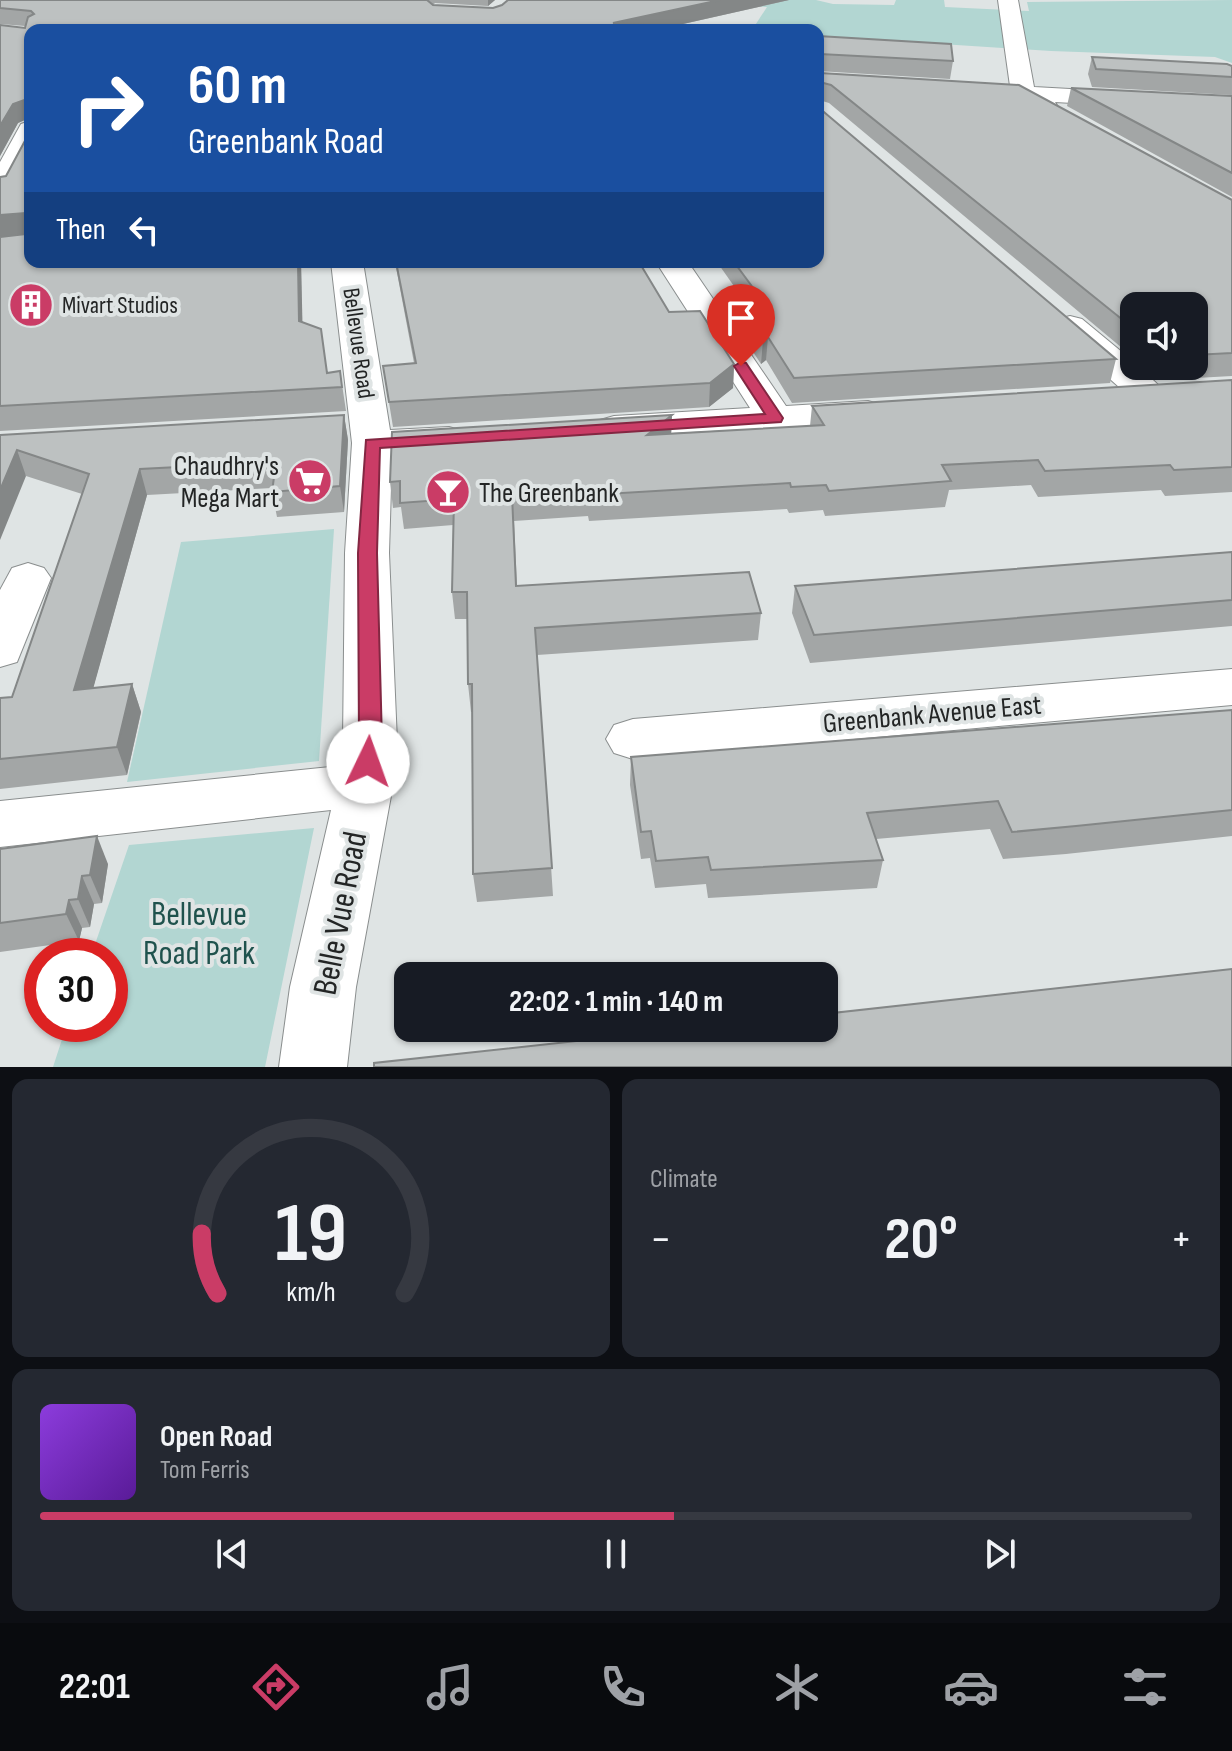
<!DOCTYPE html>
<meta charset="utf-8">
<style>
body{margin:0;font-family:"Sofia Sans Condensed",sans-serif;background:#242831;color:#f1f3f6;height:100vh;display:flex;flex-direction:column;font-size:30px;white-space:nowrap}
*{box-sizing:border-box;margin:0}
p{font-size:26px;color:#9ea1a6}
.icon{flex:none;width:44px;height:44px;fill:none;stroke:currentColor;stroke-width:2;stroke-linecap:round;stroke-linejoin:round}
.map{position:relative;height:1067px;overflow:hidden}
.drawer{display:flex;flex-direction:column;gap:12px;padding:12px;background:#0d0f14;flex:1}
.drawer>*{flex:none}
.guide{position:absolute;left:24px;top:24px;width:800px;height:244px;border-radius:16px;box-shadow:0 2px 6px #0004;background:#1a4fa0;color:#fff;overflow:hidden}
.buttons{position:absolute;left:1120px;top:292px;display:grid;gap:16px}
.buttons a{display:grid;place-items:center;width:88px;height:88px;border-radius:16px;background:#171b24;box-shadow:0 2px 6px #0004;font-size:40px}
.speed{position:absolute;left:24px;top:938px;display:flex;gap:16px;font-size:40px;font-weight:700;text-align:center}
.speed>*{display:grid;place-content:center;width:104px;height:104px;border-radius:50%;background:#171b24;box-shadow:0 2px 6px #0004;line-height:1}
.speed .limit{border:12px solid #d22;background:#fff;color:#111}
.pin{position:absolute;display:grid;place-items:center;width:68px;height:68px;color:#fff;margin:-82px -34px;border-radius:50% 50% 50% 0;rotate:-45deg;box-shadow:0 0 8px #0007}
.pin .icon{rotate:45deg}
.me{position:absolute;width:88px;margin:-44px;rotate:3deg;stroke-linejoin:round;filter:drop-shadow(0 0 6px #0008)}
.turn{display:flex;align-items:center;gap:28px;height:168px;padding:0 32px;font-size:36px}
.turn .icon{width:104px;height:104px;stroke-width:2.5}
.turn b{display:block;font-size:56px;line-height:68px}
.then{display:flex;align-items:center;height:76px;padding:0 32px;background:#0003;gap:16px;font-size:30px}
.big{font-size:60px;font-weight:700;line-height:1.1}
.drawer .tile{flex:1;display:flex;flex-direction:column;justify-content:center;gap:12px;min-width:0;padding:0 28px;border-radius:16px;background:#242831}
.drawer .dial{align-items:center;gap:0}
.dial svg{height:208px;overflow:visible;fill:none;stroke:#363941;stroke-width:7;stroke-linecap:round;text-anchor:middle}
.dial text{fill:#f1f3f6;stroke:none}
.song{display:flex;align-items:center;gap:24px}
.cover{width:96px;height:96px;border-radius:12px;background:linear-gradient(135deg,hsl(270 70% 55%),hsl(270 70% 35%))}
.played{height:8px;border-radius:4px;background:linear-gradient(90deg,#ca3c66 55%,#363941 55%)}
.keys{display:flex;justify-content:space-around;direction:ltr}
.heat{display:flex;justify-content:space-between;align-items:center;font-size:44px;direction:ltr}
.drawer .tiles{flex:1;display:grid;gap:12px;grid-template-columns:1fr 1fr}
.tile:last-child{grid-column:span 2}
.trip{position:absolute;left:394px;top:962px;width:444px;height:80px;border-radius:16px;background:#171b24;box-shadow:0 2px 6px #0004;font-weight:700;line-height:80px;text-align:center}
.menu{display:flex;height:128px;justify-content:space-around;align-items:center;background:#090b0e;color:#9ea1a6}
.menu .icon{width:56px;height:56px}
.menu .active{color:#ca3c66}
.menu b{font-size:36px;color:#f1f3f6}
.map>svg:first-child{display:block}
.green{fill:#b2d6d2}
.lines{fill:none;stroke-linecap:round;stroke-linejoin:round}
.minor-casing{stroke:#8a8e8e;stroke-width:2}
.minor{fill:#fff;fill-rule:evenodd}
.wall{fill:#a3a6a6}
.shaded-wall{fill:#848787}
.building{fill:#bdc1c1;stroke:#848787;stroke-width:2}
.route{fill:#ca3c66;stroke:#832742;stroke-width:2}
.labels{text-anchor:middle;stroke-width:8;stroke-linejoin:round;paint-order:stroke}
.far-poi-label{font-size:24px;fill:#232525;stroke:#dfe4e4;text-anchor:start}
.far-street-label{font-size:24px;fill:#232525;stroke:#dfe4e4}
.poi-label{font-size:28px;fill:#232525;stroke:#dfe4e4;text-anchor:end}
.street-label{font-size:28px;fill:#232525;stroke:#dfe4e4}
.near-park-label{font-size:34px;fill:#1f524d;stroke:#dfe4e4}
.near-street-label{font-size:34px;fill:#232525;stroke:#dfe4e4}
</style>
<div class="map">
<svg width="1232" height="1067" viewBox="0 0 1232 1067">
<rect width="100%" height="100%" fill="#dfe4e4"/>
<g class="green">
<path d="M666,0h150l17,4 61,1 2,-5h48l1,7 84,4 -2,-9 205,-2v63l-17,-6 -164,-6 -233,-15v-6h-66l15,-23z"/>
<path d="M334,529l-15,232 -192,21 54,-240z"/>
<path d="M314,828l-49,239h-212l14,-43h43v-68h-19l38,-111z"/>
</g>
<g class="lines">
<g class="minor-casing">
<g id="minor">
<path d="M998,0h20l16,87 198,11v14l-177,-10 3,5 -3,5h-18l-20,-12 -49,-4 -4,-5 4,-5h42z"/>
<path d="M30,121v34l-20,40 -10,2v-35l21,-38z"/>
<path d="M331,262h32l27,168 59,-3 14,4 6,8 -6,8 -71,7 -3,99 8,189 -4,43 -37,202 -9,80h-68l11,-80 41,-177 -331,37v-46l340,-35 3,-24 2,-189 7,-110z"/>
<path d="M656,262h32l98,144 82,-5 14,4 5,8 -5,8 -14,4 -254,15 -14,-4 -6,-8 6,-8 14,-4 136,-8z"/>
<path d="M1070,316l12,3 52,43v4h4l31,29 -6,8 -13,3 -13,-3 -79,-70 -5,-7 5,-7z"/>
<path d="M28,563l16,5 7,10 -34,84 -17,5v-77l12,-22z"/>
<path d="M1232,669v36l-599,54 -19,-6 -8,-14 8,-14 19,-6z"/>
</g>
</g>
<use href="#minor" class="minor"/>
</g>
<g class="wall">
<path d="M0,0h495l-7,6 -53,-3 -2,2 60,3 9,-3 6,-5h281l-119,27 -640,3 271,232 1,60 26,51 12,-2 6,40 -346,20v-254l6,-1 21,-39v-18l-9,4 -18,33v-131l25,3v-2l-25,-2z"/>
<path d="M818,36l135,25 -3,18 -132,-8z"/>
<path d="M1092,57l140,9v29l-140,-8 -4,-13z"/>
<path d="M820,73l412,127v176l-72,4 -21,-14h55v-60h-60v52l-305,-255 -10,-3z"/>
<path d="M1071,88l161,8v101l-165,-91z"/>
<path d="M395,262h244l30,50 65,52 -1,24 -24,19 -316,20 -10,-61 31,-3z"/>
<path d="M717,262h101l298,97 -6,24 -318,20 -26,-43 -5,4 -21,-32 1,-23h9z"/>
<path d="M1232,380v112l-67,4 -4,-6 -123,7 -7,-12 -82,5 -4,17 -120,9 -2,-6 -34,3 -2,-4 -198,12 -1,-5 -74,5 3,65 244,27 -3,27 -221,15 16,241 -76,6 -4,-28 -1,-162h-1l-3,-28v-65h-13l-3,-27 1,-67 -49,4 -3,-22 -8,1 -3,-26 282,-67 -1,18 139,-7 2,-20z"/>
<path d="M344,415l4,25 -4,72 -67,5 -5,-25v-4l-125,7 -54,193 39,-4 9,28 -14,63 -127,14v-91l12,-1 70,-203 -56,-18 -26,-41z"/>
<path d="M1232,552v74l-422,37 -18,-50 3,-27z"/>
<path d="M1232,710v126l-166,18 -63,5 -13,-30 -114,10 7,21 -6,28 -169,10 -2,-14 -51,4 -5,-30 -9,1 -11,-74 1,-28z"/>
<path d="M0,849l108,15 -6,39 -8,1 -4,23 -8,1 -3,13 -79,11z"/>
</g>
<g class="shaded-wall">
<path d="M488,0h7l-7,6z"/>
<path d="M720,0h69l-133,30 -43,-7z"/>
<path d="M820,82l-1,18 -1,1v-17z"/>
<path d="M24,100l5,18 -11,5 -18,33v-30l13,-22z"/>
<path d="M25,213l5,21 -30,3v-22z"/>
<path d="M298,262h3l2,83 -4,-24z"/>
<path d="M768,337l-2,23 -5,4 2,-24z"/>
<path d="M734,364l-1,24 -24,19 1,-24z"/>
<path d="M344,415l4,25 -4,72 -4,-26z"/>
<path d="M672,415l-1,24 -24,-4z"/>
<path d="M17,450l9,26 -26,64v-50z"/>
<path d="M140,469l7,26 -62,223 -11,-28z"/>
<path d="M132,684l9,28 -14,63 -10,-28z"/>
<path d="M97,836l11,28 -6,39 -12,-28z"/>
<path d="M82,876l12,28 -4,23 -12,-28z"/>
<path d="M69,900l13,28 -3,13 -13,-27z"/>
</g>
<g class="building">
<path d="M0,0h427l6,5 60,3 9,-3 6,-5h212l-107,23 110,7h-693v232h268l1,59 22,8 6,44 13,-2 2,16 -342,19v-169l25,-3v-21l-25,2v-38l6,-1 21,-39 1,-34 -4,-3 -11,4 -13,22v-101l25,3 3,-11 6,-3 -3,-3 -31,-3z"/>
<path d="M818,36l133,8 2,17 -133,-7 -2,2z"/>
<path d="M1092,57l135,7 5,2v11l-136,-8z"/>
<path d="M818,72l2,1 199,12 213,115v153l-38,2v-49h-60v23l-303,-244 -11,-3 -2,2z"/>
<path d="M1071,88l161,8v77z"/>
<path d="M818,107l298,252 -322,19 -26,-41 -5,3 -22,-31 27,-1 -34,-46h84z"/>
<path d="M396,262h243l30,50 31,-1 34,53 -24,19 -321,19 -6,-36 33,-3z"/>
<path d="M1232,380v87l-58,3 -4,-5 -125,6 -7,-11 -96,5 9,16 -122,10 -3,-6 -35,2 -1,-4 -201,12 -1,-4 -76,4 4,91 233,-14 12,41 -226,15 17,240 -79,6 -1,-190h-4l-1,-92h-15l2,-93 -54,4v-22l-10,1 2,-50 280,-17 -25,20 177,-10 -12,-19z"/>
<path d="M344,415l-4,71 -68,6 4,-30 -136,7 -66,221 58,-6 -15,63 -117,12v-61l12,-1 77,-223 -72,-24 -17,40v-55z"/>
<path d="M1232,552v48l-418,35 -19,-49z"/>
<path d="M1232,710v100l-156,16 -64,6 -14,-31 -131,12 16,47 -172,10 -3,-13 -52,4 -5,-30 -10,1 -10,-75z"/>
<path d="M97,836l-7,39 -8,1 -4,23 -9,1 -3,14 -66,9v-74z"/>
<path d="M1232,969v98h-858v-4l321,-35h129v-14z"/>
</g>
<path class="route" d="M741,362l5,1 37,55 -2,4 -401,26 -3,105 5,189 -6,26 -8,3 -8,-3 -3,-6 2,-20 -1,-189 8,-113 399,-26 -31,-48z"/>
<defs>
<g id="building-disc" transform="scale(2.3)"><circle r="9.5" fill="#ca3c66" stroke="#dfe4e4"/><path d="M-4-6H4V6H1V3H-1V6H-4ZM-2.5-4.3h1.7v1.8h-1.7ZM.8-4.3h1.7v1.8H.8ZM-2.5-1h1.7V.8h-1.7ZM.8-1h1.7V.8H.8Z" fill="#fff"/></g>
<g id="supermarket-disc" transform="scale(2.3)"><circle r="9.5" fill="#ca3c66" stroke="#dfe4e4"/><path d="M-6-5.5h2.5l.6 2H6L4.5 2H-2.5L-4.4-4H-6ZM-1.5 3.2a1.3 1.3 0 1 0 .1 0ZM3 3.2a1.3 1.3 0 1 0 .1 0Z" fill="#fff"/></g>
<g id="bar-disc" transform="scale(2.3)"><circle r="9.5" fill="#ca3c66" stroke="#dfe4e4"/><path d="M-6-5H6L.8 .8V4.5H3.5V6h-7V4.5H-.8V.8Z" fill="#fff"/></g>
</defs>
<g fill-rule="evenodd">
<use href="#building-disc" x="31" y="305"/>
<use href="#supermarket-disc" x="310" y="481"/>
<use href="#bar-disc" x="448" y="492"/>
</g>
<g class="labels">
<g class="far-poi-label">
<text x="62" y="313">Mivart Studios</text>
</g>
<g class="far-street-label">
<text transform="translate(359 343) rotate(82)" y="8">Bellevue Road</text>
</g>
<g class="poi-label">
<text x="279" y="475">Chaudhry's<tspan x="279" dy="32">Mega Mart</tspan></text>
<text x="479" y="502" text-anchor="start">The Greenbank</text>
</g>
<g class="street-label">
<text transform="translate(932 713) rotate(-5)" y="10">Greenbank Avenue East</text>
</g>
<g class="near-park-label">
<text x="199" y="925">Bellevue<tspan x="199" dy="39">Road Park</tspan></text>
</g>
<g class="near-street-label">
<text transform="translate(339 913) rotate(-79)" y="12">Belle Vue Road</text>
</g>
</g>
</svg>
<div class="buttons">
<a><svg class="icon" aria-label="sound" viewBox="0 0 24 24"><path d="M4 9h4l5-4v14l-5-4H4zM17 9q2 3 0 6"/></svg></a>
</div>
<div class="speed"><div class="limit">30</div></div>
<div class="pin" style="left:741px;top:366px;background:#d93025"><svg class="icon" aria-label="arrive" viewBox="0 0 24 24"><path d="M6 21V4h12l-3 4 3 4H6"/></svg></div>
<svg class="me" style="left:368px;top:762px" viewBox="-20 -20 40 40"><circle r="19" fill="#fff"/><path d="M0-13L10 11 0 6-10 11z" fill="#ca3c66"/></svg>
<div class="trip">22:02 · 1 min · 140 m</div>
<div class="guide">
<div class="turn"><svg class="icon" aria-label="right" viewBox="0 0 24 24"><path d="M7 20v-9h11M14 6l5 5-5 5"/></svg><div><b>60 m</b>Greenbank Road</div></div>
<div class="then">Then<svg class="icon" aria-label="left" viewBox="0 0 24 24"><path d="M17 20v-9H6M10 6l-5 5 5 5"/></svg></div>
</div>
</div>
<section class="drawer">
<div class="tiles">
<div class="tile dial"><svg viewBox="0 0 100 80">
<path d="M14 69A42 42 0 1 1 86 69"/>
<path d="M14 69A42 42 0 0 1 8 46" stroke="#ca3c66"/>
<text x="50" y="56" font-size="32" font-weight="700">19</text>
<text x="50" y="72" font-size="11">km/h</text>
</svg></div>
<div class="tile"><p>Climate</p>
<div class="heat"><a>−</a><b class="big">20°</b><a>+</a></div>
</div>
<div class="tile">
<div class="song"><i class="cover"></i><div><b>Open Road</b><p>Tom Ferris</p></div></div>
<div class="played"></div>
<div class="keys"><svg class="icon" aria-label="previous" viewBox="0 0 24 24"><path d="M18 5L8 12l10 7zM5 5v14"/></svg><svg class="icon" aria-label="pause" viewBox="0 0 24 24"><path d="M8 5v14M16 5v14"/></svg><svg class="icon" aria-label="next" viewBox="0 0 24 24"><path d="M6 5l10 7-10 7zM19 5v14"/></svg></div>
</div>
</div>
</section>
<nav class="menu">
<b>22:01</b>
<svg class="icon active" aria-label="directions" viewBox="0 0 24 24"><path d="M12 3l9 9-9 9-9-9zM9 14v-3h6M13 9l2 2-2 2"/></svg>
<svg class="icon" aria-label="music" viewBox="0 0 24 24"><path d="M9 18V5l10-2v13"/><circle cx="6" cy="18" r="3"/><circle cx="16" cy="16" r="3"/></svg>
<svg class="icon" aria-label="phone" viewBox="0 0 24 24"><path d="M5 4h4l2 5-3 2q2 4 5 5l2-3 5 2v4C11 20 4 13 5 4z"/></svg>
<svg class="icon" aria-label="climate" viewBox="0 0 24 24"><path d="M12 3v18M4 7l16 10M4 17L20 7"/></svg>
<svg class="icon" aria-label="car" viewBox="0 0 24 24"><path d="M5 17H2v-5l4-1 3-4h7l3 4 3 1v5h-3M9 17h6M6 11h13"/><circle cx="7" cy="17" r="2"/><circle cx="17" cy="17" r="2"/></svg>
<svg class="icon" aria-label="filters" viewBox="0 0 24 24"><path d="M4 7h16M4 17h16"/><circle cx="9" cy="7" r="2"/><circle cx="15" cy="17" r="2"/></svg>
</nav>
